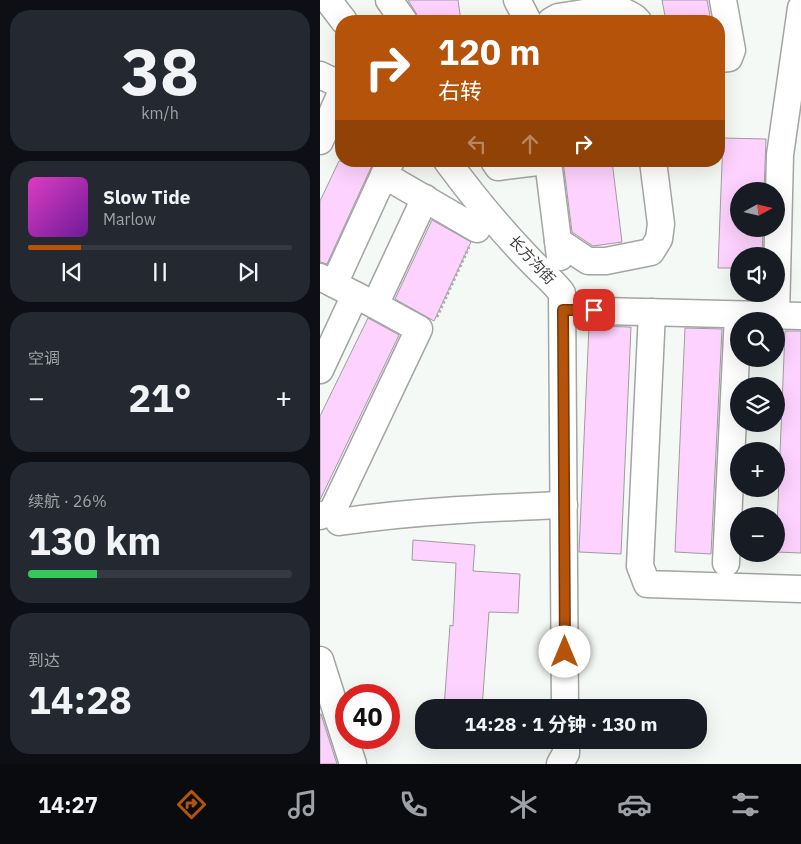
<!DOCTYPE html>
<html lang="zh">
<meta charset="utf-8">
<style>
body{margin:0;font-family:"IBM Plex Sans","Noto Sans SC",sans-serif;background:#242831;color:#f1f3f6;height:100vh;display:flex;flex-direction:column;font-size:19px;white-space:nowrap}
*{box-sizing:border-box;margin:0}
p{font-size:16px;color:#9ea1a6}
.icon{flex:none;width:28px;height:28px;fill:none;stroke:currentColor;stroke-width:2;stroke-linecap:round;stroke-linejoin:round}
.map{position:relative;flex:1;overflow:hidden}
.details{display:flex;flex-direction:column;gap:10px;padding:10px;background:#0d0f14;width:320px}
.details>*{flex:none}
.top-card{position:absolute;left:15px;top:15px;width:390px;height:152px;border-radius:20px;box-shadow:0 5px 20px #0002;background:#b45309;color:#fff;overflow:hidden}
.needle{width:32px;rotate:82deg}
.tools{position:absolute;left:410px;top:182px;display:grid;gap:10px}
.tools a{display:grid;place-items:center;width:55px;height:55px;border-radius:50%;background:#171b24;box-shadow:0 5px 20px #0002;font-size:25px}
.speed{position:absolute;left:15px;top:684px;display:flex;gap:10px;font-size:25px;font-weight:700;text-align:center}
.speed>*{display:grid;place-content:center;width:65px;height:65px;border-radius:50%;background:#171b24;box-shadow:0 5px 20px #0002;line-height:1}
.speed .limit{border:8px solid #d22;background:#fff;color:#111}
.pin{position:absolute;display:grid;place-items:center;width:42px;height:42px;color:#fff;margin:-21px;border-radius:10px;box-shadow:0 2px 8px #0006}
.me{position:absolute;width:55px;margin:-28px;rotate:0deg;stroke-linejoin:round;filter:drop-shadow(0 0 4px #0008)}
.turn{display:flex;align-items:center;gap:18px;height:105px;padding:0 20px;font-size:22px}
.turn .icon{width:65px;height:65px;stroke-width:2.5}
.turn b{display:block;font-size:35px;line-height:42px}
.lanes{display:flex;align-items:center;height:48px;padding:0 20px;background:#0003;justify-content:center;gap:25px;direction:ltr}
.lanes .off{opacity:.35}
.big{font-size:38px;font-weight:700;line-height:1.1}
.details .widget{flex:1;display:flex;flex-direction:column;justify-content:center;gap:8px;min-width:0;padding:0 18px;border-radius:20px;background:#242831}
.details .dial{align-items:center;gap:0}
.dial b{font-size:65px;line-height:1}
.song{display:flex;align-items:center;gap:15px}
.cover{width:60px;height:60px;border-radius:8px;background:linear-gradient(135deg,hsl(310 70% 55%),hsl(280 70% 35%))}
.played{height:5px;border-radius:2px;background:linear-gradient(90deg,#b45309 20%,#363941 20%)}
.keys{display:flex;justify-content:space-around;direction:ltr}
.heat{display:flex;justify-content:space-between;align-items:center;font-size:28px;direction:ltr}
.charge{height:8px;border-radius:4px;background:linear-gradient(90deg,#34c759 26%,#363941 0)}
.trip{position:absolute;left:95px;top:699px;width:292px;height:50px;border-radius:20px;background:#171b24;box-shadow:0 5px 20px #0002;font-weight:700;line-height:50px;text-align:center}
.tab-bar{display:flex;height:80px;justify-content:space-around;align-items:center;background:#090b0e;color:#9ea1a6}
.tab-bar .icon{width:35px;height:35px}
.tab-bar .selected{color:#b45309}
.tab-bar b{font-size:22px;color:#f1f3f6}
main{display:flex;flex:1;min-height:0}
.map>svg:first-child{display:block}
.building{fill:#fdd2fe;stroke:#9f9c9f}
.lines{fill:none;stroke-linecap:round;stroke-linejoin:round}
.minor-casing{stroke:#a2a5a2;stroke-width:29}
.path{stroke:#abaeab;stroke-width:3;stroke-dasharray:2.5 2.5;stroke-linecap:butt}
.minor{stroke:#fff;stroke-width:26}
.route-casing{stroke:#753606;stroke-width:12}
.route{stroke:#b45309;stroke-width:9}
.labels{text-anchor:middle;stroke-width:4;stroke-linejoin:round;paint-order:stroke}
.street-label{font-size:15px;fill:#383a38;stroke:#fff}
</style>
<main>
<section class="details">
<div class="widget dial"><b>38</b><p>km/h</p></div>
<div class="widget">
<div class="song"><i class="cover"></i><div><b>Slow Tide</b><p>Marlow</p></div></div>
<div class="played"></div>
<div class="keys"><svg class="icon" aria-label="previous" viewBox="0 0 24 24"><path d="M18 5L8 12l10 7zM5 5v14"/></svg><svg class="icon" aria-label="pause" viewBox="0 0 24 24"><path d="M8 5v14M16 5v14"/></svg><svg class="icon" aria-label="next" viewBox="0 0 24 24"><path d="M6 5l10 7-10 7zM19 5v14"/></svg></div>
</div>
<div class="widget"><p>空调</p>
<div class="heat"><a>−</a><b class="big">21°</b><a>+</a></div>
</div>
<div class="widget"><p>续航 · 26%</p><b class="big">130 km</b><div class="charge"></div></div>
<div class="widget"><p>到达</p><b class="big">14:28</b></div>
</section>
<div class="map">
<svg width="481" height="764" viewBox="0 0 481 764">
<rect width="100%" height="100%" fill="#f5f9f5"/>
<g class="building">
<path d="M88,0h50l3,21h-42l-3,-8z"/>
<path d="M342,0h45l4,21h-45z"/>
<path d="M403,138l43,1 -2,52h-25v38h24l-1,27h-23v12h-21z"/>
<path d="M19,161h35l-47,103 -7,-2v-61z"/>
<path d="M243,161h49l10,81 -29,4 -21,-14z"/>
<path d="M112,220l39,22 -37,79 -39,-22z"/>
<path d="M48,318l31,17 -79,165v-84z"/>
<path d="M269,326l42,1 -10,227 -42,-2z"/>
<path d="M365,328l37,1 -11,225 -36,-2z"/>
<path d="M465,331h16v222l-25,-1z"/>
<path d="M93,540l62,5 -2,26 47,3 -2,39 -29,-1 -7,96h-38l6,-83 3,1 3,-63 -44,-3z"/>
<path d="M0,714h1l16,50h-17z"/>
</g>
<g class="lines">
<g class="minor-casing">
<g id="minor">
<path d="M8,0l16,21"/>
<path d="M69,0l15,21"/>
<path d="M197,0l11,21"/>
<path d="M231,21l7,-4 59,-9 17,9 4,4"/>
<path d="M399,59l10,-1 3,-8 -9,-50"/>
<path d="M0,75l21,10"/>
<path d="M0,141l21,-48"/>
<path d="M71,161l-7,14 93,54"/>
<path d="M127,161c25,34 53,68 82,98 11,12 23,21 33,34l3,415"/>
<path d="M174,161l4,6 48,-6"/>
<path d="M228,161l12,96"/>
<path d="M238,241l30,20h18l45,-9 8,-13 2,-15 -8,-63"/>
<path d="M0,277l55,28 50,-107"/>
<path d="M14,284l50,-109"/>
<path d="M243,310l238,6"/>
<path d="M332,312l-12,254 7,18 154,5"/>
<path d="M456,316l4,-161 21,-147"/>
<path d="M0,370l35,-75"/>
<path d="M0,516l12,-4 87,-183 -44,-24"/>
<path d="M19,522c75,-11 149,-14 225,-17"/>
<path d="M406,563l12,-248"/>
<path d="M0,660l33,104"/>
<path d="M240,764l6,-11v-13"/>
</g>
</g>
<path class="path" d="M117,317l32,-70"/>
<use href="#minor" class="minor"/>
</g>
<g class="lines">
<g class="route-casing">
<path id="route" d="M245,652l-2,-342h31"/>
</g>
<use href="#route" class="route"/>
</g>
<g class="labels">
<g class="street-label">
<text transform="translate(212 260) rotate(47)" y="5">长方沟街</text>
</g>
</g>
</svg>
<div class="tools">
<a><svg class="needle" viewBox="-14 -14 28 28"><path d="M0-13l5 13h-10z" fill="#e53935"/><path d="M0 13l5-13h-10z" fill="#9ea1a6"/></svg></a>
<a><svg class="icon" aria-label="sound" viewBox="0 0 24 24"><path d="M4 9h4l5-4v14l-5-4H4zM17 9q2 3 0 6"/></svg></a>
<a><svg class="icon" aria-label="search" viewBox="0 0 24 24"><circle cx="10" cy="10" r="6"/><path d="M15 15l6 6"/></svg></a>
<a><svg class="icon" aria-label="layers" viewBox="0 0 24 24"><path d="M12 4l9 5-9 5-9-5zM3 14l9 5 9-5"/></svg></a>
<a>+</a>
<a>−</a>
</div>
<div class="speed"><div class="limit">40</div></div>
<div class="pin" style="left:274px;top:310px;background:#d93025"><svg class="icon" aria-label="arrive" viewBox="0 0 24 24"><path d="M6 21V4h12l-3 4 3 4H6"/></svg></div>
<svg class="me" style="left:245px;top:652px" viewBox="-20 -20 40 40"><circle r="19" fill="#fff"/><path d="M0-13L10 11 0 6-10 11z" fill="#b45309"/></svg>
<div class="trip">14:28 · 1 分钟 · 130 m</div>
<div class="top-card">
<div class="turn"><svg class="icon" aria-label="right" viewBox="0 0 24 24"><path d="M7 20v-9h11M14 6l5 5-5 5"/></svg><div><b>120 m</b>右转</div></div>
<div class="lanes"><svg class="icon off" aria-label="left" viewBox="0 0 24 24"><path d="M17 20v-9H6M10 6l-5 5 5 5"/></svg><svg class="icon off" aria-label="ahead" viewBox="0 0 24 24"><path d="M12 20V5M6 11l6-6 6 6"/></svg><svg class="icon" aria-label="right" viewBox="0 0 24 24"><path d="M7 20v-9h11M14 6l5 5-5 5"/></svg></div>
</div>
</div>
</main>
<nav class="tab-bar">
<b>14:27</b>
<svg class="icon selected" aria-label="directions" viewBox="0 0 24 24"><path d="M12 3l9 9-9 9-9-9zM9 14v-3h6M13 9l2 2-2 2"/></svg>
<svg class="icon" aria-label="music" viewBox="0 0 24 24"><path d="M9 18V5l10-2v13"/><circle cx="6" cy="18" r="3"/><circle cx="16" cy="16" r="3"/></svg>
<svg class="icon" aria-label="phone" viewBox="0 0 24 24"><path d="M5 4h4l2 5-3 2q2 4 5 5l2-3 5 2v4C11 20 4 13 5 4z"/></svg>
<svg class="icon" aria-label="climate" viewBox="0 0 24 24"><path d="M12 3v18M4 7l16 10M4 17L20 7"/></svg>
<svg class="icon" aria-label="car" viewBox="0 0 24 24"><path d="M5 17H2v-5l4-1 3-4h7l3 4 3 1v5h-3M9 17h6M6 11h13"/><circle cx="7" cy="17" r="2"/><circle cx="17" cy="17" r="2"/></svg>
<svg class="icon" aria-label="filters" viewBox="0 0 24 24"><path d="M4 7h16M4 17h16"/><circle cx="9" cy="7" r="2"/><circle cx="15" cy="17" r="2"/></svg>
</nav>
